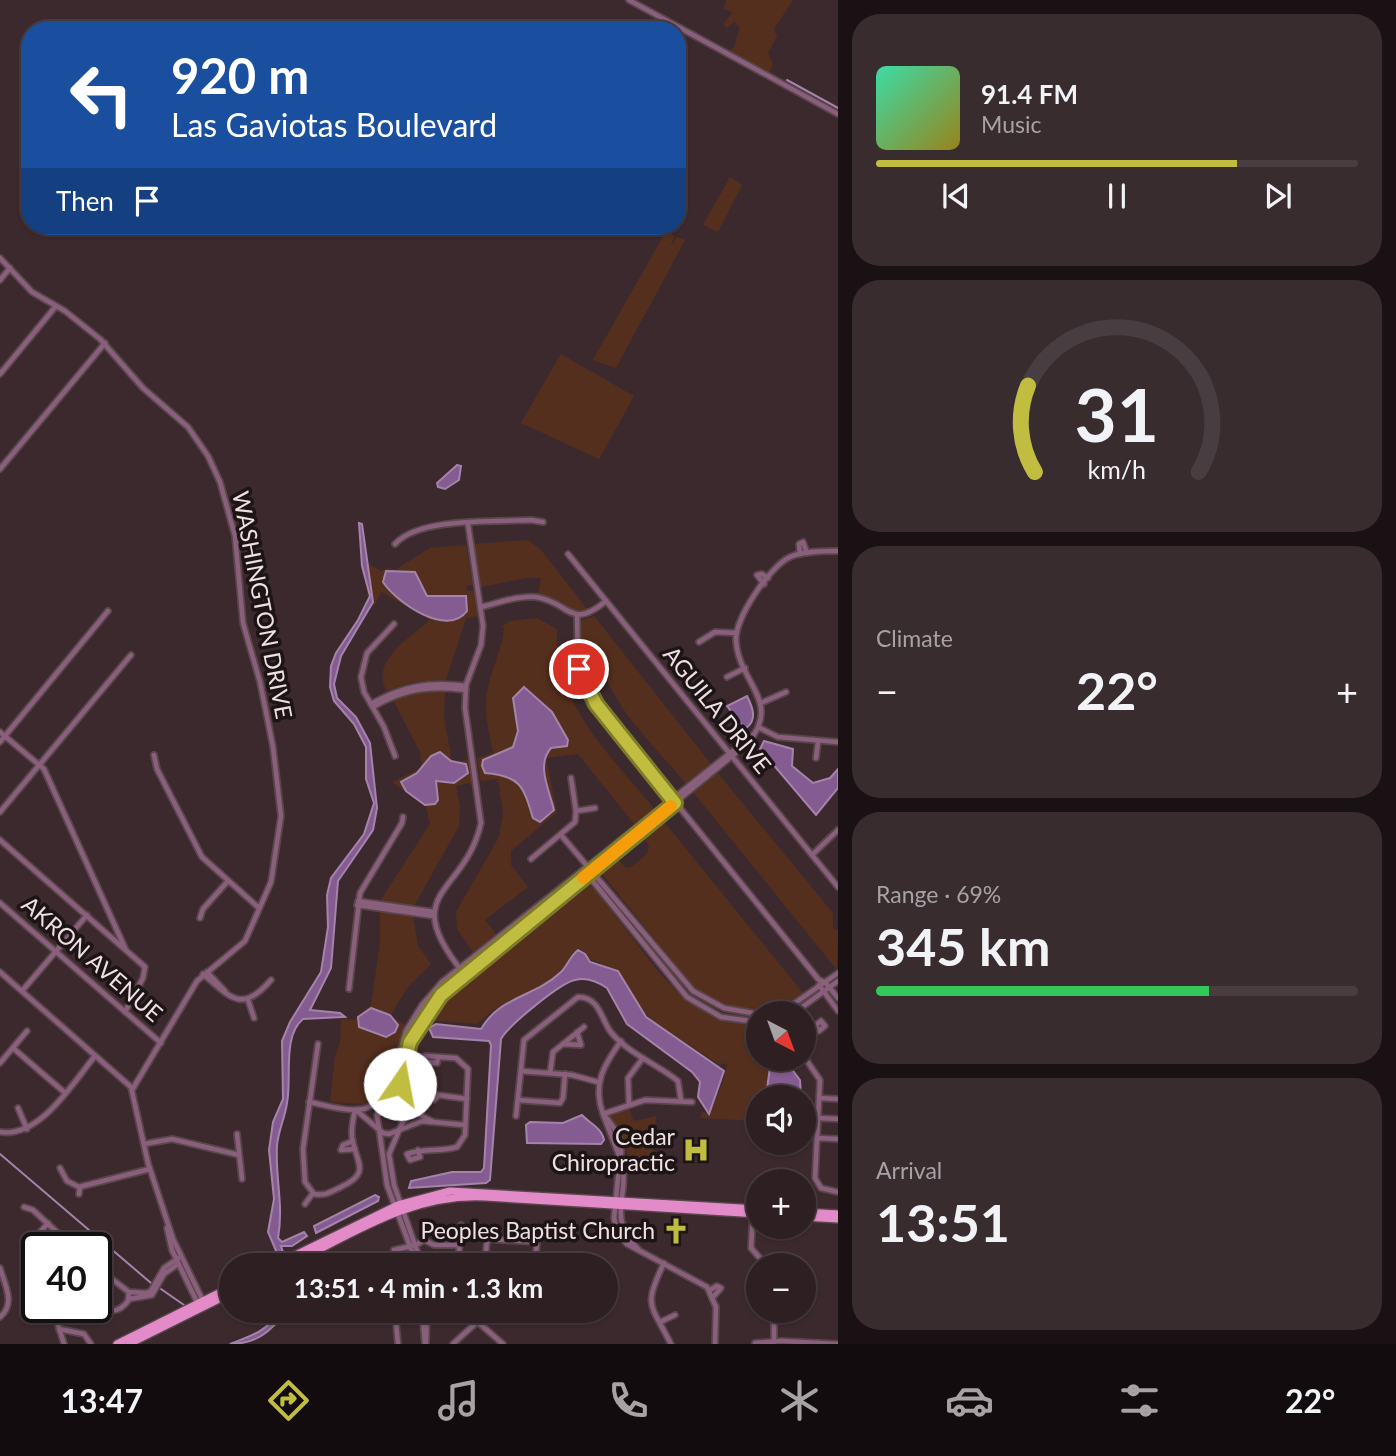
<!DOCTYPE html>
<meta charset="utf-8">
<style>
body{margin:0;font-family:Lato,sans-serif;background:#392c2f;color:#f1f3f6;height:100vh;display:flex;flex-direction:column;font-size:26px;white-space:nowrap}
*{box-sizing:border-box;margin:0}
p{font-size:23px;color:#a7a2a5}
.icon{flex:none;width:38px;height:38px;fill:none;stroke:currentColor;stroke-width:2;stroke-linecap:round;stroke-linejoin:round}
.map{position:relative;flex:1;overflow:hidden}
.panel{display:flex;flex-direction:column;gap:14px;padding:14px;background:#191113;width:558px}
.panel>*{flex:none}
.hud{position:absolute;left:21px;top:21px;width:665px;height:214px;border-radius:28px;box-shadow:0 2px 5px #0004,0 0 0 2px #483d40;background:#1a4fa0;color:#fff;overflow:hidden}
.needle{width:46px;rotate:139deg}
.tools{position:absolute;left:746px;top:1001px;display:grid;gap:14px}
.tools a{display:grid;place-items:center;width:70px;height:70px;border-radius:50%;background:#2d1f22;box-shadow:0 2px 5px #0004,0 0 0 2px #483d40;font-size:35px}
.speed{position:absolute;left:21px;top:1232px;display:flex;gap:14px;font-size:35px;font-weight:700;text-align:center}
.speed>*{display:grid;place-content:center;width:91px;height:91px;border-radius:50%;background:#2d1f22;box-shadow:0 2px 5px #0004,0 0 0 2px #483d40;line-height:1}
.speed .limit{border:4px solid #111;border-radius:10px;background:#fff;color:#111}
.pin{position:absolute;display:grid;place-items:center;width:60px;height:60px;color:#fff;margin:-30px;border:4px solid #fff;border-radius:50%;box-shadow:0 2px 7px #0007}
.me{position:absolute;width:77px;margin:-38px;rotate:12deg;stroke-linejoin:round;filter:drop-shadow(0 0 5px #0008)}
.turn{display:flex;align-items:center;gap:24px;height:147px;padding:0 35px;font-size:32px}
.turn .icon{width:91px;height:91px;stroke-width:2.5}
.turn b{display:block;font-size:49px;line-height:60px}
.then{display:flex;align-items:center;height:66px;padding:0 35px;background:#0003;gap:14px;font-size:26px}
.big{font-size:52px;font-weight:700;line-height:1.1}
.panel .card{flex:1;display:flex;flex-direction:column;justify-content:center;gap:10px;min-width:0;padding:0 24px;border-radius:28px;background:#392c2f}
.panel .dial{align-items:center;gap:0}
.dial svg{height:182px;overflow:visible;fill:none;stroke:#483d40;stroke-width:7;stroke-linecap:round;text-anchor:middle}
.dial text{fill:#f1f3f6;stroke:none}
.song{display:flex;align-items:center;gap:21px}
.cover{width:84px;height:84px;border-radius:10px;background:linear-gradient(135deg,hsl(160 70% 55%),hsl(50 70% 35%))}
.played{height:7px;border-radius:4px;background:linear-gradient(90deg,#c1bd40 75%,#483d40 75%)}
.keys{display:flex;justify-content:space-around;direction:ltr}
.heat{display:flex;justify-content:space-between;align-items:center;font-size:38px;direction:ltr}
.charge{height:10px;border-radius:5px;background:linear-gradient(90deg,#34c759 69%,#483d40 0)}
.trip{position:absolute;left:219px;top:1253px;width:399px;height:70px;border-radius:35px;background:#2d1f22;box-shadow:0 2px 5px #0004,0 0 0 2px #483d40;font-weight:700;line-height:70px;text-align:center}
.tab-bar{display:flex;height:112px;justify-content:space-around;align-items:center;background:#120c0e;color:#a7a2a5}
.tab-bar .icon{width:49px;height:49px}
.tab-bar .on{color:#c1bd40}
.tab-bar b{font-size:32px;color:#f1f3f6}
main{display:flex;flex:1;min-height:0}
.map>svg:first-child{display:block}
.green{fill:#552f1e}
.water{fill:#845c91;stroke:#a484aa;stroke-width:2}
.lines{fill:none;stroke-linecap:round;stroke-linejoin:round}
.stream{stroke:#a484aa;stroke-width:2}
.minor-casing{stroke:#58464b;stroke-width:8}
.major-casing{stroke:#58464b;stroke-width:10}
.minor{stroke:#895f7c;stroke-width:4.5}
.major{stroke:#e38bc8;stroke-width:7}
.route-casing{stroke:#7d7b2a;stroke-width:18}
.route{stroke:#c1bd40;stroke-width:12}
.slow{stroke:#f59e0b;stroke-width:12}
.labels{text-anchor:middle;stroke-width:7;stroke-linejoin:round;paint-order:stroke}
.street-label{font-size:23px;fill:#eee0e4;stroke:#1d1416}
.poi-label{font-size:23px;fill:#eee0e4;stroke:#1d1416;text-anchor:end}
</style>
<main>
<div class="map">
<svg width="838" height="1344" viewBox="0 0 838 1344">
<rect width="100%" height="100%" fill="#3c292e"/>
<g class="green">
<path d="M726,0h67l-19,29 3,7 -9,17 5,11 -4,9 -40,-22 5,-4 6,-20 -6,-5 -7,6 -4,-4 10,-12 -9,-3z"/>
<path d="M730,177l12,8 -24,47 -15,-7z"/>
<path d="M665,233l9,2 -3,11 6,-9 8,3 -69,128 -23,-8z"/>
<path d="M561,354l73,42 -35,63 -78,-36z"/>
<path d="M528,540l13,10 47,60 -13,1 -37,-17 3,-16h-15l-45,9 -7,-43z"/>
<path d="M466,545l7,40 -7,1 2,5h6l5,25 -13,2 -20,62 -33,2 -26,9c-18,-29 24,-54 43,-71l-48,-28 -7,12 -14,14 7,-18 -5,-40 18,11 8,-3 6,2 35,-22z"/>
<path d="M594,616l117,148 -25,20c-32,-40 -83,-84 -89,-138l-17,1 1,-26z"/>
<path d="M537,618l20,11c-4,75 54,126 98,181l-20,15 -57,-71 -32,4 11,54 -46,39v14l17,22 -43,33 11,14 -23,18 -16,-23 -1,-17 43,-75 4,-25 -5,-33 -17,2 -4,-23 16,-5c-3,-19 -10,-41 -6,-61 4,-23 15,-41 17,-64l-3,-1 9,-6z"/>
<path d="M427,691h18l-1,26 8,45 17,-2 4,22 -17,4 4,22 -1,18 -45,80 -34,-5 50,-77 -4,-17 -34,-25 30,-14 -2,-16 -27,-52z"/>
<path d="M717,772l116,141v16l5,1 -1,40 -144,-178z"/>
<path d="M661,818l142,175c-36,26 -78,19 -110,-7l-91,-112v-6l13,-12 10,11 5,1 17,-14 2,-9 -9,-11z"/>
<path d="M585,882c12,6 21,22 29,32 41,51 71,110 144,111v34h11l-3,38h-8v28l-1,-4 -57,-3 2,-6 8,1 14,-34 3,-16 -7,2 -69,-45 -51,-57 -11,-4 -5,-8 -6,-2c-10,5 -9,14 -17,22 -24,24 -61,27 -83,53l-51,-4 25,-29z"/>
<path d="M380,911l33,5 5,30 13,18 -23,23 -18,29 15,9 -21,65 -19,14 -35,-2 5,-46 5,-14 1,-23 13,1 17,-15 9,-62z"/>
<path d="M628,1107l6,14 22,-5 -5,57 -24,-1 2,-15 -20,-43z"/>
</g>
<g class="water">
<path d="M457,465l4,1 -2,14 -14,9 -7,-2 -1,-4z"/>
<path d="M359,523l3,1 11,78 -32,54 -7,28 3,14 19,19 14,26 7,65 -4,22 -35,51 -7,87 -21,42 30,3 5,4 -42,2c-21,17 -11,60 -16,84 -2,15 -9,28 -10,43 -2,32 7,59 1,92l4,4 22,-10 3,4 -15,10h-11l6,19h-5l-14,-33 6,-33 -5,-49 4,-28 10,-23 -1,-58 8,-19 31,-50 7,-45 -1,-32 4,-17 33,-44 10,-31 -8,-24v-32l-12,-23 -20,-23 -4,-14 1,-21 5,-13 22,-33 12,-24 -8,-30z"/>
<path d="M386,571l29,1 12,24h39l1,15c-20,27 -71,-9 -84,-29z"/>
<path d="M524,687l28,25 16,28 -1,6 -16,2c-15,17 -2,41 3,62l-14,12 -7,-4c-10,-32 -12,-42 -48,-45l-3,-7 1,-6 30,-13 5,-16 -5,-33z"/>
<path d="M747,696c6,12 11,24 -2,33l-18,-23z"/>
<path d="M764,741l29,8 -1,17 21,17 17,-5 8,-9v19l-22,27 -56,-66z"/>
<path d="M440,752l11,9 15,3 2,9 -14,10 -18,-2 2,19 -3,4 -10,1 -19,-14 -5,-9 16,-9 14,-17z"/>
<path d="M578,950l7,4 5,8 28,9 28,46 78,54 -15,43 -11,-17 2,-15 -8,-10 -65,-48 -20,-36c-9,-6 -21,-11 -32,-8 -15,3 -66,45 -74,59l-11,141 -4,3 -77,5 2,-7 41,-9h29l3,-4 7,-123 -2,-4 -56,-4 -4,-9 7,-4 45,5c19,-33 54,-32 80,-57 7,-7 9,-16 17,-22z"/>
<path d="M371,1008l19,7 8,10 -3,7 -9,5 -27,-10 -1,-10z"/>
<path d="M771,1059h13l16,21 1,17h-35z"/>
<path d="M582,1115c7,8 20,13 22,25l-3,4 -74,-1 -1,-18 4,-3 33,1z"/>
<path d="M375,1195l4,2 -1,4 -62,32 -2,-7z"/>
<path d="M279,1311h8c-16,20 -30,33 -57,33 21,-8 38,-13 49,-33z"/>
</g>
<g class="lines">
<g class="stream">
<path d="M787,80l51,28"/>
<path d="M0,1154l151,129"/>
<path d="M161,1289l23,16"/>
</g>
<g class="minor-casing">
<g id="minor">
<path d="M629,0l209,114"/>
<path d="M0,258l32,34 33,19 35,28 43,49 45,39 20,29 12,26 15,54 8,87 17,59 13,65 8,69 -10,66 -26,59 -48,40 -65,109"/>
<path d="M0,280l10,-12"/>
<path d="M0,374l56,-68"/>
<path d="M0,469l105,-126"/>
<path d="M395,544c24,-27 101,-22 136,-24l12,2"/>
<path d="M568,554l270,333"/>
<path d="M800,554l-1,-10 4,-2 4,11"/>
<path d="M764,584l-7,-9 5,-1 6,4"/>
<path d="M481,607c17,-4 38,-12 55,-10 34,5 34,34 70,4"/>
<path d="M577,615l1,47 18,42 223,276 6,2 13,16"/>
<path d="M394,624l-27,29 -6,24 3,15 20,35 11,29"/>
<path d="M699,642l16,-10 21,1"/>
<path d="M727,677l18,-9"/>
<path d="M761,703l25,-11"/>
<path d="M371,704c31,-18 59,-23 95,-18"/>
<path d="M373,707c30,-18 58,-22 93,-17"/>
<path d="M760,728l18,9 60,5"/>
<path d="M0,732l44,37 81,179"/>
<path d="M0,742l108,-131"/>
<path d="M154,755l3,14 45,88 57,51"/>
<path d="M816,758l2,-16"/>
<path d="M576,811l19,-3"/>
<path d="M0,812l131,-157"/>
<path d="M561,835l132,156 31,17 34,6"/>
<path d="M0,840l145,127 -2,11 -18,34"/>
<path d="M812,855l26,-25"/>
<path d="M531,859l44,-37 1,-11 -5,-33"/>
<path d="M587,874l100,123 34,20 37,5"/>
<path d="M358,901l76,11"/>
<path d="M0,903l161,140"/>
<path d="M357,905l77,11"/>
<path d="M200,918l3,-9 25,-28"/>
<path d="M0,972l131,115 17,76 25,76 30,62"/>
<path d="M207,972l18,19"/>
<path d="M203,974c29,25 39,39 68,6"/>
<path d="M465,975c-70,-85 0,-79 16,-152l-16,-115 1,-23 15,-40 2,-19 -15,-102"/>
<path d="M819,985l19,26"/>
<path d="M349,989l11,-96 42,-70 1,-6"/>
<path d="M22,991l65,-76"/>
<path d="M248,1000l6,18"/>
<path d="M762,1013l30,-8 46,-32"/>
<path d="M794,1013l44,-32"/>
<path d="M803,1036l2,-2 16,-13 4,5 -6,5 -4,-6"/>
<path d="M621,1041c-17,24 -29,43 -18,73l42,-14 47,2"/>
<path d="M318,1044l-15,105 2,33 9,12c11,2 17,-2 27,-7 31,-15 15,-23 11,-50 -1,-9 1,-18 3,-27"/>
<path d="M563,1044l18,1 -4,-13"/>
<path d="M13,1048l51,44"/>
<path d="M803,1055l17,25 -3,58"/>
<path d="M0,1063l27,-32"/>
<path d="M521,1071l51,4 26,7"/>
<path d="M550,1073l3,-21 31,-25"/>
<path d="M437,1097l-3,3h-10v-7l43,6"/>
<path d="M819,1098l19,1"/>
<path d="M518,1100l42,3 3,-5 2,-24"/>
<path d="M309,1102c16,3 37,10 54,7 13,-3 20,-17 34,-12 9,2 18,18 35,24"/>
<path d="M629,1104l-1,-26 15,-20"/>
<path d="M18,1108l9,21"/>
<path d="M356,1110l27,23 6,1 33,-13 43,4"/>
<path d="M603,1114c11,12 22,28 17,44z"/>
<path d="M516,1116l8,-76 54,-43c21,0 23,21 32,34 17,22 47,33 68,50l3,20"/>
<path d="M818,1118l20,1"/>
<path d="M0,1132c40,6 72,-48 95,-76"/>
<path d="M237,1134l5,45"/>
<path d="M838,1139l-21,-1 -2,40 6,10 17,4"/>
<path d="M353,1141l-10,4 -2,5 14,-1"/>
<path d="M144,1144l28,-5 67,16"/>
<path d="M418,1150l2,7 -10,3 -3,-6c18,-6 34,-2 50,-7l8,-12 3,-66 -12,-11 -31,-2v6l12,1 1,-6"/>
<path d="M60,1168l7,13 12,6 71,-18"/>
<path d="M79,1194l1,-7"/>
<path d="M305,1204l8,-11"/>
<path d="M24,1207l9,3 41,38"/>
<path d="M753,1213l-2,35 15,17"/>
<path d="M167,1228l5,22 26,54"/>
<path d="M638,1249c-34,-34 -5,-56 -18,-91l-6,60 3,14 10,12 80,43 9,20 -1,37"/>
<path d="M37,1255l-2,-17 13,-15"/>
<path d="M459,1255l27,1"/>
<path d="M664,1263c-21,43 -14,40 7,81"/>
<path d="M395,1265l-1,-15 22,-5 8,-5 10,5h25"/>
<path d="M404,1265l6,-1"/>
<path d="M417,1265l-30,-80 -10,-70 14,-32 15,-52 16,-26 20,-23 311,-247"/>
<path d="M422,1265l-28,-80 -5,-31 15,-35 -4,-35 6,-31 17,-35 26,-31 299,-244c35,-42 -10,-60 -12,-103 -1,-22 34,-74 54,-83 13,-6 34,-6 48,-6"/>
<path d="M458,1265l3,-40"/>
<path d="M485,1265l2,-26 50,3"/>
<path d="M535,1265l3,-36"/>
<path d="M96,1267l33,25 17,1 5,-2 13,-23 16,-11"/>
<path d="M0,1268c5,17 16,36 0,49"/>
<path d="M710,1290l7,-4 4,2 -8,9"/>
<path d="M129,1299l23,-4 12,-21 14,-10"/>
<path d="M754,1301l4,-1"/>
<path d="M96,1306c13,7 23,7 32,-5l1,-9"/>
<path d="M384,1311l12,12 2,21"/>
<path d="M422,1311l3,33"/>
<path d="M465,1311l38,33"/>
<path d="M774,1311v33"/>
<path d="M355,1315l8,-4"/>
<path d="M56,1318l8,26"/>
<path d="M660,1322l15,-7"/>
<path d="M59,1329l25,5 7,10"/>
<path d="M426,1343l1,-32"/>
<path d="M755,1343l26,-2 57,3"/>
<path d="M453,1344l36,-33"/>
</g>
</g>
<g class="major-casing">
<g id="major">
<path d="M803,1212l35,2"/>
<path d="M803,1217l35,2"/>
<path d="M275,1265l123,-60 52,-14 308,18"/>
<path d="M289,1265c63,-31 123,-72 196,-68l273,17"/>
<path d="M117,1344l114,-57"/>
<path d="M129,1344l102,-51"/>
</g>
</g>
<use href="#minor" class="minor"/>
<use href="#major" class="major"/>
</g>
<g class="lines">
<g class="route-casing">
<path id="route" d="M400,1084l10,-42 31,-47 234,-192 -79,-99 -17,-35"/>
</g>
<use href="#route" class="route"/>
<path class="slow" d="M583,878l88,-72"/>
</g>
<defs>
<g id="hospital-bare" transform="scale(2.1)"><path d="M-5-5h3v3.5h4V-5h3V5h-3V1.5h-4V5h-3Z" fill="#c1bd40" stroke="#1d1416" stroke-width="2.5" paint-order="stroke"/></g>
<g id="church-bare" transform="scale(2.1)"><path d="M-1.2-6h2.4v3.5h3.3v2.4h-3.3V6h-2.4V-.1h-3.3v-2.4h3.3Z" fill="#c1bd40" stroke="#1d1416" stroke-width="2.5" paint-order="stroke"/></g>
</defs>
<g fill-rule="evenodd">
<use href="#hospital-bare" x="696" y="1150"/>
<use href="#church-bare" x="676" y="1231"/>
</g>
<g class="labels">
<g class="street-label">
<text transform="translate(262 605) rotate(79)" y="8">WASHINGTON DRIVE</text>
<text transform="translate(717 710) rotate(51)" y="8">AGUILA DRIVE</text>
<text transform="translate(92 959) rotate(41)" y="8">AKRON AVENUE</text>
</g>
<g class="poi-label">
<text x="675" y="1145">Cedar<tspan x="675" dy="26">Chiropractic</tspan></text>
<text x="655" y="1239">Peoples Baptist Church</text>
</g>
</g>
</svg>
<div class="tools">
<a><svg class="needle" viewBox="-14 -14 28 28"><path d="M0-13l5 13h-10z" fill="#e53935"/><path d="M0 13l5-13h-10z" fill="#a7a2a5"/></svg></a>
<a><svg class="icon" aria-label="sound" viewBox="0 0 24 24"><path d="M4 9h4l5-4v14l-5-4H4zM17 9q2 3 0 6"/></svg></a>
<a>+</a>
<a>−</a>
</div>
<div class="speed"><div class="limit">40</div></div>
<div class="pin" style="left:579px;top:669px;background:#d93025"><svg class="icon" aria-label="arrive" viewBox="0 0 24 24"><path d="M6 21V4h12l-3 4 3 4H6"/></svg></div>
<svg class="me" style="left:400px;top:1084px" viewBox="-20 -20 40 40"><circle r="19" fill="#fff"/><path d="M0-13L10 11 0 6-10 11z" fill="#c1bd40"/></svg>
<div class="trip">13:51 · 4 min · 1.3 km</div>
<div class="hud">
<div class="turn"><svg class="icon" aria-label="left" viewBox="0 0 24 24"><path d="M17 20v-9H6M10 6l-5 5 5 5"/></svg><div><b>920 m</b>Las Gaviotas Boulevard</div></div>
<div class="then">Then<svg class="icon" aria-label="arrive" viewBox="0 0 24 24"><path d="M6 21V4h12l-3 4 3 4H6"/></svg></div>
</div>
</div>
<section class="panel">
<div class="card">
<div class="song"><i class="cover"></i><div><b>91.4 FM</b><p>Music</p></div></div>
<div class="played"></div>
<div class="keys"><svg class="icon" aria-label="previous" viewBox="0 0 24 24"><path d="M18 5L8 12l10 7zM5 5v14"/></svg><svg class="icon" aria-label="pause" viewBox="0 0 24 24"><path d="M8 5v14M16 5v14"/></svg><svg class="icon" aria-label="next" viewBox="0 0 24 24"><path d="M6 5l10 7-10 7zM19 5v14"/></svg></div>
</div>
<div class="card dial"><svg viewBox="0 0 100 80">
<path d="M14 69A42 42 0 1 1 86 69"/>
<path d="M14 69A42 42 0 0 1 11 31" stroke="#c1bd40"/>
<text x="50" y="56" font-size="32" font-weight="700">31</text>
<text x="50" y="72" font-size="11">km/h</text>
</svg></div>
<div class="card"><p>Climate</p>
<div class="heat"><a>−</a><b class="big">22°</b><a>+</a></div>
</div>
<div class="card"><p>Range · 69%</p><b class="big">345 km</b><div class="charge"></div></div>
<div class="card"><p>Arrival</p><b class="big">13:51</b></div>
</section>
</main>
<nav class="tab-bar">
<b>13:47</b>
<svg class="icon on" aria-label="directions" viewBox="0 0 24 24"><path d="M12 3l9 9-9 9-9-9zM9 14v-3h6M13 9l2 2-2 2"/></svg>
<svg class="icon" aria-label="music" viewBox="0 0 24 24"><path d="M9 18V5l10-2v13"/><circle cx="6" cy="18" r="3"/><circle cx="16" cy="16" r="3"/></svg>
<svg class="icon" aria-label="phone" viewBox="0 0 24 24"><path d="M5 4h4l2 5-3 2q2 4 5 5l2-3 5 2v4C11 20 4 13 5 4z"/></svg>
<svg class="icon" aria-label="climate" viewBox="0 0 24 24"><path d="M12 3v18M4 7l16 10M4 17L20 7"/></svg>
<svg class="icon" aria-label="car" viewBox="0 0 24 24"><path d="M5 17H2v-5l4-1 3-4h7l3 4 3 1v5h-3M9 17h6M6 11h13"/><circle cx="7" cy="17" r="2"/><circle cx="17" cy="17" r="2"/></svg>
<svg class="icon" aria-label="filters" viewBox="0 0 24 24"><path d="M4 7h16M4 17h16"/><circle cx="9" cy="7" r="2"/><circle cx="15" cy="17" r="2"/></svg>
<b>22°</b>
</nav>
